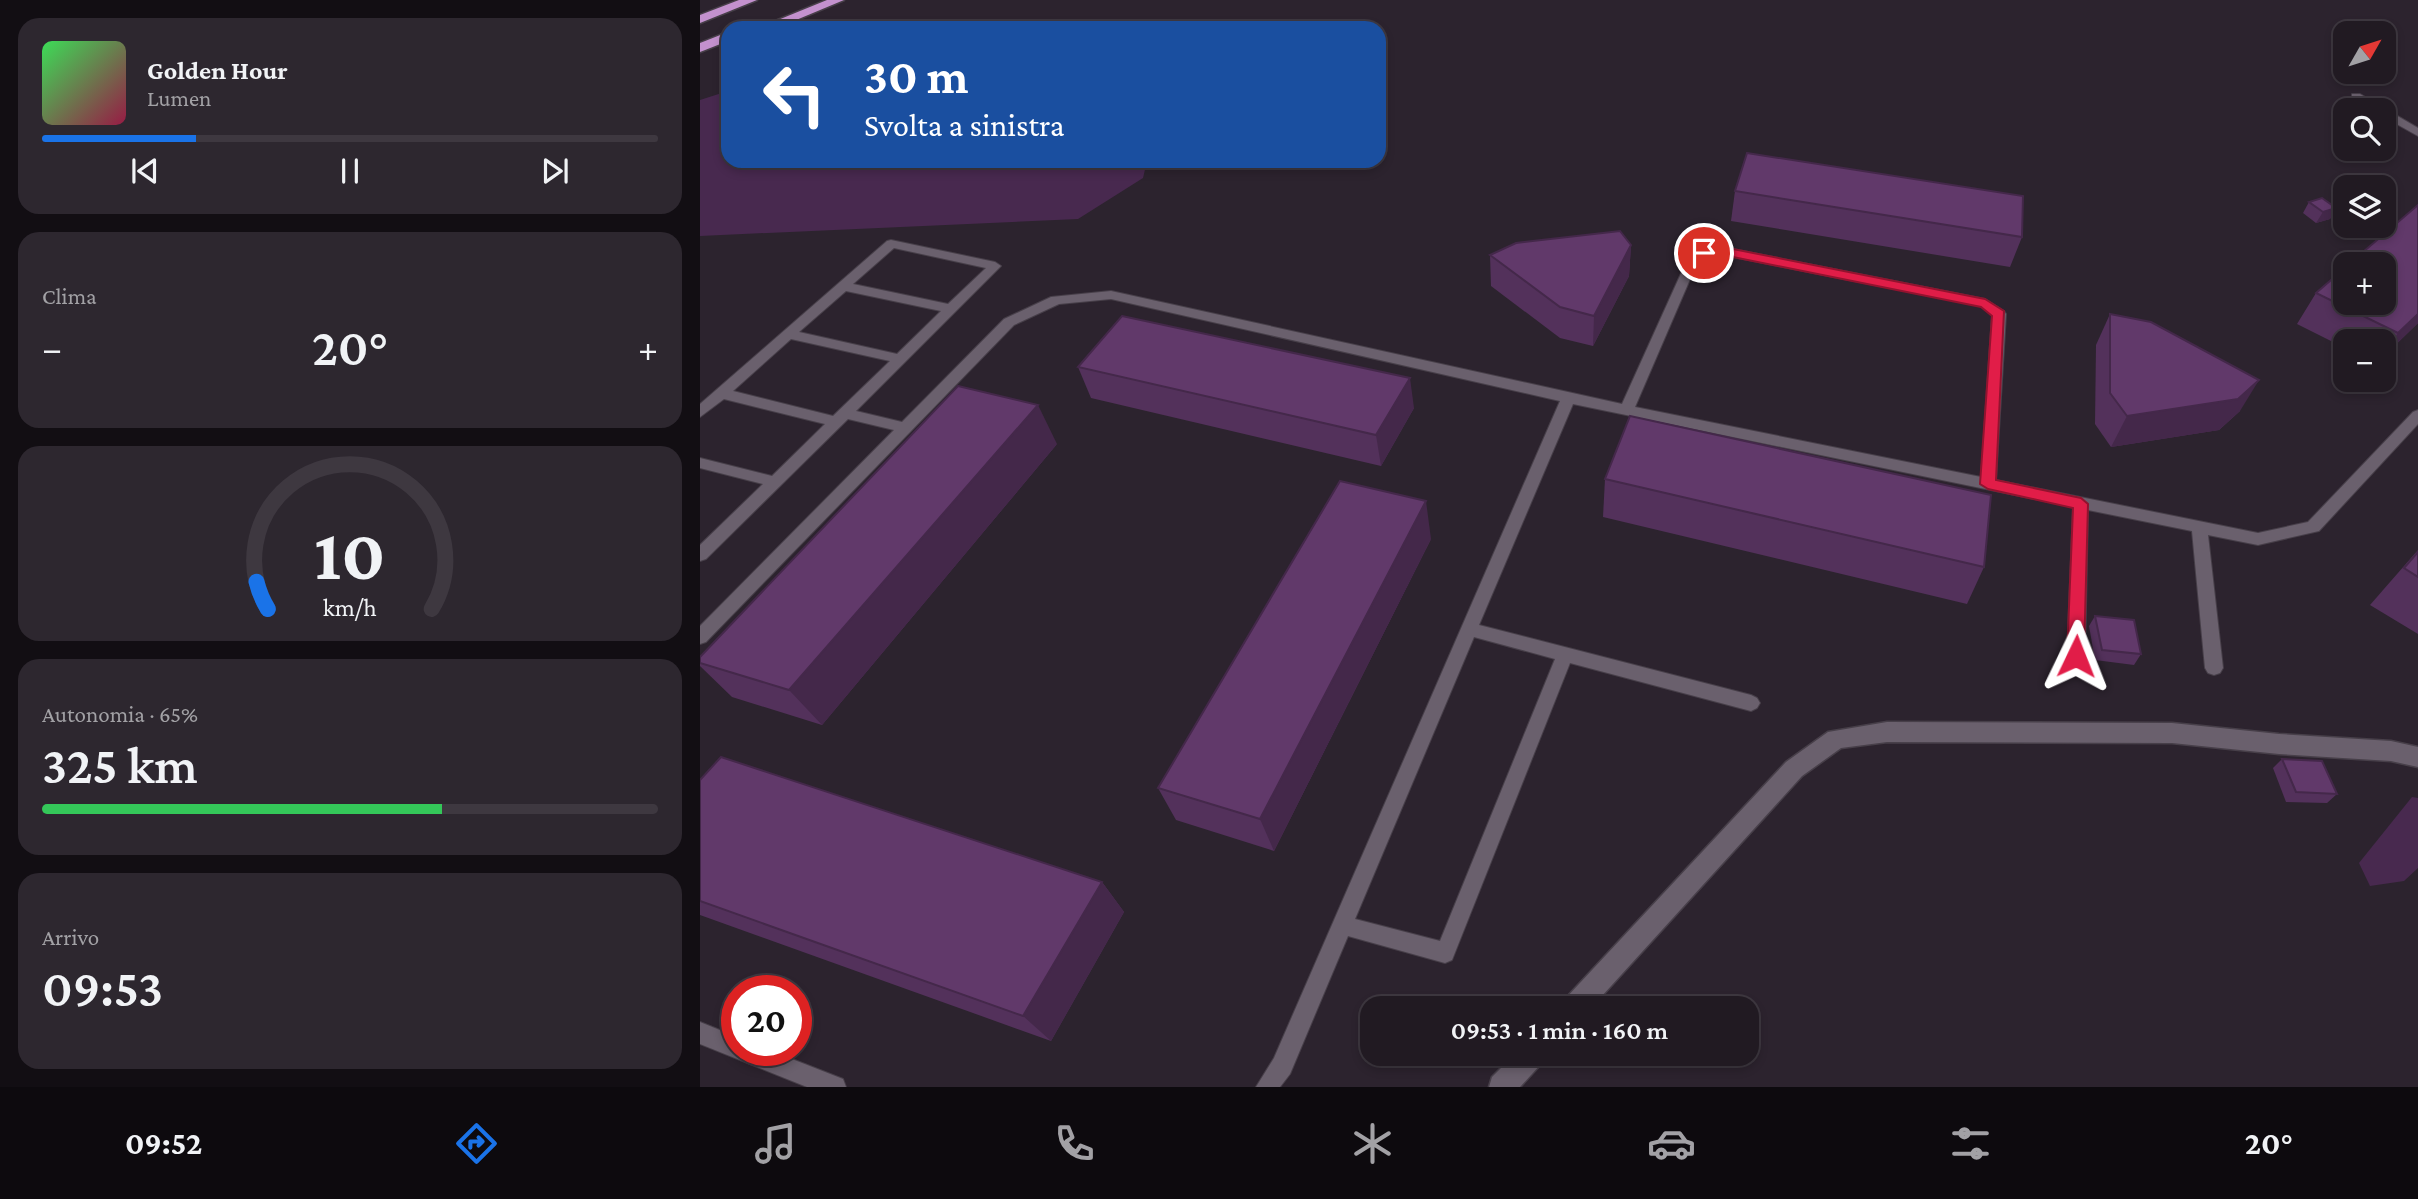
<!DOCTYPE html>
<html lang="it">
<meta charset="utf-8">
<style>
body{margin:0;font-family:"Crimson Pro",serif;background:#2d272f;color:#f1f3f6;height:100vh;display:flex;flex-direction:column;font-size:26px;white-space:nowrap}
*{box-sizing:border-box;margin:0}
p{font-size:23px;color:#a2a1a5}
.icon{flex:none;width:38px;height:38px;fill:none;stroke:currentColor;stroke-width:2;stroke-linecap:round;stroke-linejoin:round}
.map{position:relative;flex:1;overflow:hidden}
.side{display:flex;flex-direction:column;gap:18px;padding:18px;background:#120e13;width:700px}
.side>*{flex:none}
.banner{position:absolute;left:21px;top:21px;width:665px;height:147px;border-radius:21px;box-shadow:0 4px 10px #0003,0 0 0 2px #3e3840;background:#1a4fa0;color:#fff;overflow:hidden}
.needle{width:46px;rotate:51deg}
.controls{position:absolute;left:1633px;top:21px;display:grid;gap:14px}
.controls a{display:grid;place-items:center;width:63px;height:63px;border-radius:14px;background:#211a22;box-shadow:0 4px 10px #0003,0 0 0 2px #3e3840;font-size:35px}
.speed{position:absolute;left:21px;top:975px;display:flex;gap:14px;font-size:35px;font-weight:700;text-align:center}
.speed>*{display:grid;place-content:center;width:91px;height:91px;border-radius:50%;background:#211a22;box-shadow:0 4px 10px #0003,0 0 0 2px #3e3840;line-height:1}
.speed .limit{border:10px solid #d22;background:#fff;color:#111}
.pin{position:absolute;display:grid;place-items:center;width:60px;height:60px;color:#fff;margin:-30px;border:4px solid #fff;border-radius:50%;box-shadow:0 2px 7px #0007}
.me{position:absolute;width:77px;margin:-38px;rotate:2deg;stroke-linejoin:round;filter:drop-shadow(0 0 5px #0008)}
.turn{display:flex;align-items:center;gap:24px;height:147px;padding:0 28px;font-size:32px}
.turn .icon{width:91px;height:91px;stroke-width:2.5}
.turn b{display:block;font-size:49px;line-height:60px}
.big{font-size:52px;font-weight:600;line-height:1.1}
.side .card{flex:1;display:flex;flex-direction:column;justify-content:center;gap:10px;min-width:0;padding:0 24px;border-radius:21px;background:#2d272f}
.side .dial{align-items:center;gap:0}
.dial svg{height:182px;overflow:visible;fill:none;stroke:#3e3840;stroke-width:7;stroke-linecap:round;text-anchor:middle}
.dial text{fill:#f1f3f6;stroke:none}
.song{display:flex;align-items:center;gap:21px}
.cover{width:84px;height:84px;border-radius:10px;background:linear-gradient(135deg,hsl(130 70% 55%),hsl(340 70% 35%))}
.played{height:7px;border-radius:4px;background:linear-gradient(90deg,#1a73e8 25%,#3e3840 25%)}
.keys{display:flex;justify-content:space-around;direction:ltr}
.heat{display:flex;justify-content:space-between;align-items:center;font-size:38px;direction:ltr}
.charge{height:10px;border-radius:5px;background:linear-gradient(90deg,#34c759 65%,#3e3840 0)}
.trip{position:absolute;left:660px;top:996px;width:399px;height:70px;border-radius:21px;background:#211a22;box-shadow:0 4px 10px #0003,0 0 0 2px #3e3840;font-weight:600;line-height:70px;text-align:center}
.tab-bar{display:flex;height:112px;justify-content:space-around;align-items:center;background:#0d0a0e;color:#a2a1a5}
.tab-bar .icon{width:49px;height:49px}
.tab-bar .active{color:#1a73e8}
.tab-bar b{font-size:32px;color:#f1f3f6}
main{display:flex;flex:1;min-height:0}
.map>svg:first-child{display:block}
.green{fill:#48294f}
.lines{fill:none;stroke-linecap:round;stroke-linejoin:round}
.service-casing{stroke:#473f49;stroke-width:2}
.minor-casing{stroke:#473f49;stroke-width:3}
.motorway-casing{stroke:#473f49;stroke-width:3}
.service{fill:#6a606d;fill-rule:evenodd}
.minor{fill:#6a606d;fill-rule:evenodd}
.motorway{fill:#c391ce;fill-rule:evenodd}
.wall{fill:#53315b}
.shaded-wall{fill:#44284a}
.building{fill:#61396a;stroke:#44284a;stroke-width:2}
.route{fill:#e11d48;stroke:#92132f;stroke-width:2}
</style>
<main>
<section class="side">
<div class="card">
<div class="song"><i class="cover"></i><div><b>Golden Hour</b><p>Lumen</p></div></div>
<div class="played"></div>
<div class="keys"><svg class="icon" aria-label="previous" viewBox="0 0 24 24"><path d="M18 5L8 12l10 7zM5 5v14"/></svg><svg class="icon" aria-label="pause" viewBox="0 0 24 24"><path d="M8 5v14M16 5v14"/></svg><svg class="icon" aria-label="next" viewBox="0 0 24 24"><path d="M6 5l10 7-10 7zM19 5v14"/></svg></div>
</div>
<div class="card"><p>Clima</p>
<div class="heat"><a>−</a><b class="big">20°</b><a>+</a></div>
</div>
<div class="card dial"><svg viewBox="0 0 100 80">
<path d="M14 69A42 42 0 1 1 86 69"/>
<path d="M14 69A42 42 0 0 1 9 57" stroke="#1a73e8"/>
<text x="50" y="56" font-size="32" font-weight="700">10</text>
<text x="50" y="72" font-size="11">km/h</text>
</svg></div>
<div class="card"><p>Autonomia · 65%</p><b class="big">325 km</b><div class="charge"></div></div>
<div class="card"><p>Arrivo</p><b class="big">09:53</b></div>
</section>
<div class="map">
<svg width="1718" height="1087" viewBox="0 0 1718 1087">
<rect width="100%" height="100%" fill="#2c232e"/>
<g class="green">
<path d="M28,91v70h419l-4,17 -65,41 -378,17v-136z"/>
<path d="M1712,797l6,1v70l-14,13 -34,5 -11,-23z"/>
</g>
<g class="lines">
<g class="service-casing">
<g id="service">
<path d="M1652,94h8l58,34v8l-34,-19v-7h-11l-21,-12z"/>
<path d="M191,240l104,22 6,4 -145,145 46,11 102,-103 47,-22 60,-6 511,113 66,-146 17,-9 23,-1 257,51 19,12 2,3 -10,166 262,53 50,-11 105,-110 5,-2v14l-99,107 -61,14 -50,-10 15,133 -3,5 -6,2 -6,-2 -3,-5 -13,-137 -104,-21 -3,146 -3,5 -6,2 -6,-2 -3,-5 6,-149 -500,-103 -94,221 272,70 6,3 3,5 -3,5 -6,3 -181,-48 -118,297 -7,3 -97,-27 -58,138 -10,13h-24l18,-29 286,-657 -449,-102 -52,5 -45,21 -308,317 -6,2v-18l194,-196 -46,-11 -142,140 -6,2v-16l63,-61 -63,-16v-10l72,18 53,-52 -101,-25 -24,18v-13l187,-163zM194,248l92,20 -38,36 -95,-20zM1028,256l253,50 11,9 -11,162 -346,-70 62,-144 11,-6zM146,291l95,20 -44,43 -98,-22zM91,339l99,22 -57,55 -100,-25zM774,637l81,22 -115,282 -85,-22z"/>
<path d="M0,1022l37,15v13h32l74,29 3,8h-39l-107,-43z"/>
</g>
</g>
<g class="minor-casing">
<g id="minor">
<path d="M1187,722l285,1 107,11 112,7 27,6v20l-27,-6 -112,-7 -107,-11 -285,-1 -46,6 -39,28 -211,232h-30l4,-9 221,-237 42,-30z"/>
<path d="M815,1054h31l-4,9 -22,24h-31l3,-10z"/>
</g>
</g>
<g class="motorway-casing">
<g id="motorway">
<path d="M39,0h18l-57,23v-8z"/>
<path d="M127,0h17l-67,28h-19z"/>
<path d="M28,32v9l-28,11v-9z"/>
</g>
</g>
<use href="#service" class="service"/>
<use href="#minor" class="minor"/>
<use href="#motorway" class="motorway"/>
</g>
<g class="wall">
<path d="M1035,191l287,46 -12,30 -279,-46z"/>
<path d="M1609,202l27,6 -6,11 -14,4 -13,-10z"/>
<path d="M931,245l-2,31 -36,70 -33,-8 -69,-52 -1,-31z"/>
<path d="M1616,293l102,30 -34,33v-15h-39v7l-48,-24z"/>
<path d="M1410,314l130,97 -21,19 -108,17 -16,-23 1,-79z"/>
<path d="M378,367l336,41 -33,58 -290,-68z"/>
<path d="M357,444l-235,281 -90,-28 -32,-31v-9z"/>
<path d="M905,479l379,88 -17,37 -364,-87z"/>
<path d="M731,539l-157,312 -98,-31 -18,-32z"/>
<path d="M1718,550v84l-48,-29z"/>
<path d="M1395,616l46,38 -7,11 -39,-5 -6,-34z"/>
<path d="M1582,759l55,35 -10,9 -41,-1 -13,-34z"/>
<path d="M0,780l402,102 22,30 -73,129 -351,-126z"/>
</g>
<g class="shaded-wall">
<path d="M1636,208l-6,11 -14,4 7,-11z"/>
<path d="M931,245l-2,31 -36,70 1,-30z"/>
<path d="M1718,314v9l-34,33v-3l14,-20z"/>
<path d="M710,378l4,30 -33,58 -5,-31z"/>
<path d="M1559,380l-19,31 -21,19 -108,17 16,-31z"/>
<path d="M338,405l19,39 -235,281 -33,-35z"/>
<path d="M726,501l5,38 -157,312 -14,-32z"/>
<path d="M402,882l22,30 -73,129 -28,-25z"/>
</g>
<g class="building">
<path d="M1047,153l276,43 -1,41 -287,-46z"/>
<path d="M1622,198l14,10 -13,4 -14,-10z"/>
<path d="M1718,205v109l-20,19 -82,-40 29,-25v35h39v-39h-35z"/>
<path d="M920,231l11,14 -37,71 -34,-9 -70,-52 26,-12z"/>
<path d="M1410,314l41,8 108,58 -21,19 -111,17 -17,-23z"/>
<path d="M422,316l288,62 -34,57 -298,-68z"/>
<path d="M258,386l80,19 -249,285 -89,-27v-6z"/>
<path d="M930,416l361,79 -7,72 -379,-88z"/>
<path d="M640,481l86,20 -166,318 -102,-31z"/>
<path d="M1718,552v25l-14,-9z"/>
<path d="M1395,616l39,4 7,34 -39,-4z"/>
<path d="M21,757l381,125 -79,134 -323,-115v-121z"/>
<path d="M1582,759l40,2 15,33 -41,-2z"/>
</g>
<path class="route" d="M1028,248l257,51 19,12 -8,169 85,18 7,6 -4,152 -2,5h-13l-2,-5 6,-148 -85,-19 -8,-5 12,-168 -11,-9 -253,-51 -24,1 -6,-4 6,-4z"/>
</svg>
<div class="controls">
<a><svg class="needle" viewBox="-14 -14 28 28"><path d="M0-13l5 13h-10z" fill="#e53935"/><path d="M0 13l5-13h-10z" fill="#a2a1a5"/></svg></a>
<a><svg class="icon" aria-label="search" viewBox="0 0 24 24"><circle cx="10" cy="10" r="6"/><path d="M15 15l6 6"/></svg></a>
<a><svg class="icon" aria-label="layers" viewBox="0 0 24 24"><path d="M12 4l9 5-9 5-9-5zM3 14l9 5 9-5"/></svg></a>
<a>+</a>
<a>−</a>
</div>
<div class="speed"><div class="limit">20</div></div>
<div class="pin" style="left:1004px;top:253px;background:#d93025"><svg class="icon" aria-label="arrive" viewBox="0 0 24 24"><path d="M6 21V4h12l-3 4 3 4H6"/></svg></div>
<svg class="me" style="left:1376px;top:656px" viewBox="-20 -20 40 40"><path d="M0-17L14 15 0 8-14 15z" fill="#e11d48" stroke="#fff" stroke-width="4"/></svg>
<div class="trip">09:53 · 1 min · 160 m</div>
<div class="banner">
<div class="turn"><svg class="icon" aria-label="left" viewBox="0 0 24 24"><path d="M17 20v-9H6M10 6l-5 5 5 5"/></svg><div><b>30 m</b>Svolta a sinistra</div></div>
</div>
</div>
</main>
<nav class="tab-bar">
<b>09:52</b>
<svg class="icon active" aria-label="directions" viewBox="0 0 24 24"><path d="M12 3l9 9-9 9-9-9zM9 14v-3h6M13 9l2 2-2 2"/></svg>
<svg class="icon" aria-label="music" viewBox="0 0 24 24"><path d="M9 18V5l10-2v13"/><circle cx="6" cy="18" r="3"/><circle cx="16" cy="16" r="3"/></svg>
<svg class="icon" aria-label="phone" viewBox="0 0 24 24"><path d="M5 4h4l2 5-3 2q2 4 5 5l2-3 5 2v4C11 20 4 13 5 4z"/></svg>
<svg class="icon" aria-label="climate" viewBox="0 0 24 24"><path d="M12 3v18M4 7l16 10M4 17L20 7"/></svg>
<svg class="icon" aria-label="car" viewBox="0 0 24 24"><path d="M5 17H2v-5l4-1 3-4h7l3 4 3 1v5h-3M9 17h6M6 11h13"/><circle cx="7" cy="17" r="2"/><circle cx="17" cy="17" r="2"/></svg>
<svg class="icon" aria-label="filters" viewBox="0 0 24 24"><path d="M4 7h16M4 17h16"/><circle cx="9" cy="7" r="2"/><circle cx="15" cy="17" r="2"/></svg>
<b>20°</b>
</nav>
